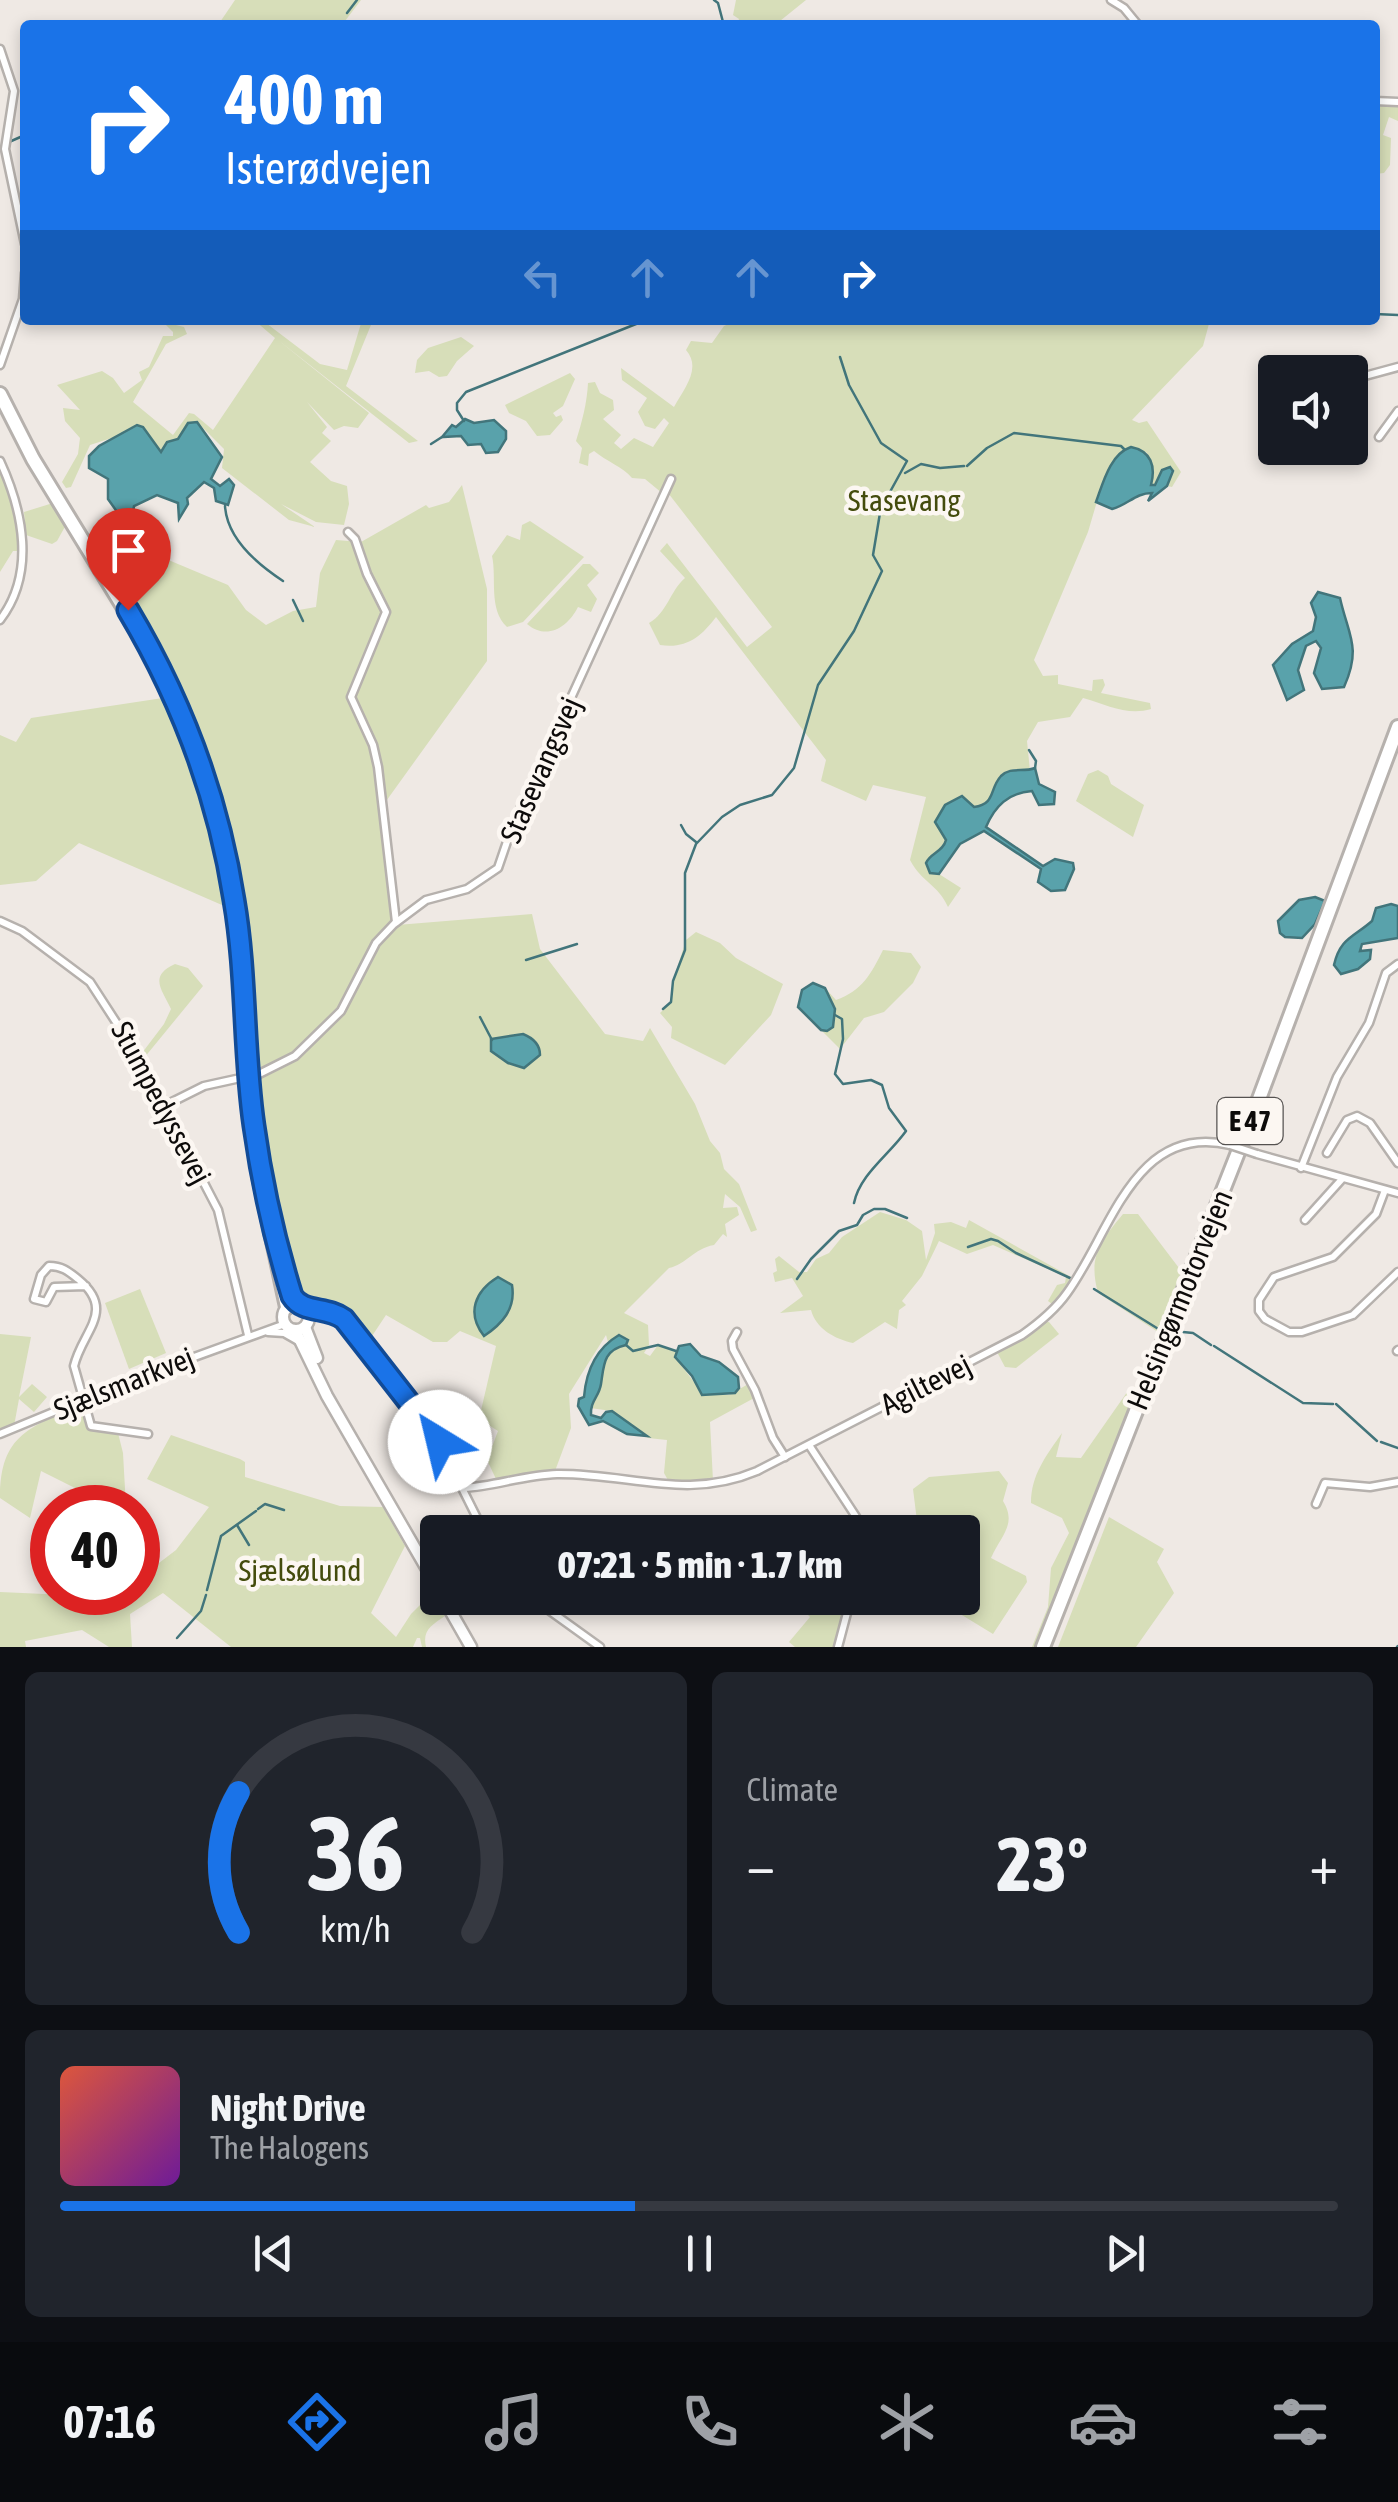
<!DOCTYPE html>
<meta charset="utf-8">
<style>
body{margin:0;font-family:"Asap Condensed",sans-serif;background:#20242c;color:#f1f3f6;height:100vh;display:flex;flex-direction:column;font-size:38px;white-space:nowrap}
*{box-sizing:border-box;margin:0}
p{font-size:32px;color:#9ea1a6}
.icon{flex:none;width:55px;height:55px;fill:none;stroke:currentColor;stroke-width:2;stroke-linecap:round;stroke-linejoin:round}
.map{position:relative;height:1647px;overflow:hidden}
.side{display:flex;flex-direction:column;gap:25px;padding:25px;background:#0d0f14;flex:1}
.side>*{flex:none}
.top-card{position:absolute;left:20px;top:20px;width:1360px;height:305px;border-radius:10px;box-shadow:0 5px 15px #0003;background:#1a73e8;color:#fff;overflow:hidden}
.controls{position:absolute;left:1258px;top:355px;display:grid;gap:20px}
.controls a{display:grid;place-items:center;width:110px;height:110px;border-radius:10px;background:#171b24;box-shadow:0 5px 15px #0003;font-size:50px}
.speed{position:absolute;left:30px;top:1485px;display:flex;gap:20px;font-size:50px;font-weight:700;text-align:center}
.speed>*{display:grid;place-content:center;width:130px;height:130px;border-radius:50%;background:#171b24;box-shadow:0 5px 15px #0003;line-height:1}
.speed .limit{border:15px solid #d22;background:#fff;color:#111}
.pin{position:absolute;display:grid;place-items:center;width:85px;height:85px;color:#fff;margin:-102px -42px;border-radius:50% 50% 50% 0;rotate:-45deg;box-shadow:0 0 10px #0007}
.pin .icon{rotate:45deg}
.me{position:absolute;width:110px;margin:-55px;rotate:324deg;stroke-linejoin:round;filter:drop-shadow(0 0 8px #0008)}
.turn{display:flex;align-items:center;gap:35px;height:210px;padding:0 40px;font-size:45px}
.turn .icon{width:130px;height:130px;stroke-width:2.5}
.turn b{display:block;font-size:70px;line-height:85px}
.lanes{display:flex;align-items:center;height:95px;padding:0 40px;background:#0003;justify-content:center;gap:50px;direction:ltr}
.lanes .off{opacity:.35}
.big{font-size:75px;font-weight:800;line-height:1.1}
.side .tile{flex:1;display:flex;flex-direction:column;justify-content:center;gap:15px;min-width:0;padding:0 35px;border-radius:15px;background:#20242c}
.side .dial{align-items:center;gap:0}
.dial svg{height:260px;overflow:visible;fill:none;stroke:#363941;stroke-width:7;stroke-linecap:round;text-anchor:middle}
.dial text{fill:#f1f3f6;stroke:none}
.song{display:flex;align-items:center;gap:30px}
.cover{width:120px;height:120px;border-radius:15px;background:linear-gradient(135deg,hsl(10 70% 55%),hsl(280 70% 35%))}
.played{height:10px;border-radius:5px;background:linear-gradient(90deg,#1a73e8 45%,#363941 45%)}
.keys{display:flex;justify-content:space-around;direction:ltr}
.heat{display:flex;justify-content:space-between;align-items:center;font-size:55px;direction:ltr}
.side .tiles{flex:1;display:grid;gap:25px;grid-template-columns:1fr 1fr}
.tile:last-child{grid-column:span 2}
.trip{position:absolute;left:420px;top:1515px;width:560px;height:100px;border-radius:10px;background:#171b24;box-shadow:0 5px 15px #0003;font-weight:800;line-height:100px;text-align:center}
.tabs{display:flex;height:160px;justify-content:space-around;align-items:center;background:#090b0e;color:#9ea1a6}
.tabs .icon{width:70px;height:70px}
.tabs .current{color:#1a73e8}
.tabs b{font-size:45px;color:#f1f3f6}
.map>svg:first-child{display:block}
.green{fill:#d7deb9}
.water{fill:#59a2ab;stroke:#42757b;stroke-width:2.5}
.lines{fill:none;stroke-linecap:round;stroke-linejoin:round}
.stream{stroke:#42757b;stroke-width:2.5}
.minor-casing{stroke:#b6b1ad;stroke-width:11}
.major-casing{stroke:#b6b1ad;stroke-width:15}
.highway-casing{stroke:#b6b1ad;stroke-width:18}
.minor{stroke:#fff;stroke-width:6}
.major{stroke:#fff;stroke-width:10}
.highway{stroke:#fff;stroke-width:12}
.minor-bridge-casing{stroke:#b6b1ad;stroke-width:11;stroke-linecap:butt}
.minor-bridge{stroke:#fff;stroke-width:6}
.route-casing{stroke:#114b97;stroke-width:25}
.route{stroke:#1a73e8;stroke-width:18}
.labels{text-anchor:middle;stroke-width:9;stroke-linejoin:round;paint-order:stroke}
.shield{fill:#fcf7f2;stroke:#555250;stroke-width:2.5}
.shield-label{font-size:28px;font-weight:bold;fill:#0d0b0a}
.park-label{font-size:30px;fill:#444c0d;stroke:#fcf7f2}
.street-label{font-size:30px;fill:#0d0b0a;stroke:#fcf7f2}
</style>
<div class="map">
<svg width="1398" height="1647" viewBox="0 0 1398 1647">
<rect width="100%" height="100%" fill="#efe9e4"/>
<g class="green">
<path d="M235,0h126l-19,25h-124z"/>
<path d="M736,0h70l-31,25 -38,-1 2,-5 -6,-4z"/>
<path d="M1375,104l23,1v16l-9,-4 -6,18 8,3 -1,27 -6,8 -9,1z"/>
<path d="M161,320h17l-2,5 8,2 3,7 -21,10 -33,58 40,33 16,-22 5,1 19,16 62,-92 -21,-18h8l58,44 27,6 15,-50h11l-27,66 72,55 -9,2 -131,-103 91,73 -11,15 -14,-2 -10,4 -27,-28 20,25 -5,6 9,8 -21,21 21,19 16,5 2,18 -5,21 -28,-3 -35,-18 34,23 -26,-7 -67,-52 2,-19 -27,-27 -9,1 -10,16 -18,14 -11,-19 -15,-7 -4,5 -40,13 -19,42 -5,1 -4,-6 16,-28 2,-16 -15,-17 -2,-13 17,2 -23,-25 45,-14 11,7 11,15 18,-13 -3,-8 10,-5 14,-31h10v-4z"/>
<path d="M738,320h472l-7,26 -71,74 7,3 8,-2 34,51 -9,15 -5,-1 6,-15 -11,-1 -7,16 -5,-2c5,-12 4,-21 -4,-32l-43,29 -15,51 -54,128 9,16 15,-1v9l34,7 1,-11 10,-1 2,6 -4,8 49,10 1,6c-23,7 -44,-4 -68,-11l-13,19 -32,5 -11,19 3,30 -16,-2c-5,3 -10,6 -14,10 -12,12 -5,25 -26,28l-10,-10 -26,30 7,7v11l-19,18 4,10 9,1 22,14 -13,19c-11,-24 -25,-23 -38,-47l16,-63 -53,-12 -7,16 -45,-20 5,-21 -110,-143c-15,20 -30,32 -56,28l-11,-22c18,-10 21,-32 36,-45l-25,-27 7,-8 80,104 25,-20 -107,-138 -3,4 -17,-14 -13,-1c-9,-11 -26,-17 -38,-27l-5,3 -1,12 -9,-3 3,-15 -6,-7c6,-19 11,-38 12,-58l7,-1 5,11 13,7 1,10 -11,9 18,16 -7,8 7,6 13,-11 19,9 16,-24 -5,-5 -9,11 -10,-3 -7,-14 9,-14 -25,-18 -1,-12 53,39c10,-18 28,-39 12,-57l5,-9 21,2 12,-17z"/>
<path d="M461,337l13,9 -17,15 -10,15 -8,1 -10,-6 -14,2 2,-13 11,-12z"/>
<path d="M570,373l5,6 -12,27 -10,7 3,4 5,-2 2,5 -13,15 -13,1 -11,-15 -17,-8 -4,-8z"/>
<path d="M0,467c12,27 22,54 18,84h-5l-13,21z"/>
<path d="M462,485l25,104v72l-103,143 13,121 135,-11 8,35 65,85 38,7 7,-13 45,76 15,37 10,12 4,16 15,15 18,46 -6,2 -11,-25 -15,-13 -2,14 14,-1 2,8 -14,9 2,13 -4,-3 -9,11c-21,4 -27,19 -45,23l-45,45 24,12 1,20 -5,8 6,3 8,-11 18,6c1,14 19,29 26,43l27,1 21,-12 6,14 -46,25 3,59 -44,1 -5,-9 3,-33 -19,-2 -36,-27 -22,-3c3,-9 9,-14 11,-24 4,-21 -1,-23 18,-38l-11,-4 -2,-7 -37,59 2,34 -16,43 -59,8 -9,-19 11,-29 -19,-12 17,-73 -36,-15 -13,11h-14l-47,-27 -18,27c-9,-12 -22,-33 -38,-37 -15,-3 -17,0 -34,-8l-28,-124 -23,-258 -166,-72 -43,38 -36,4v-150l16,7 15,-24 145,-22 -30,-62 -60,-100 42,9 100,42 18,25 20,15 27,-14 23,-4 4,-34 16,-33 25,2 65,-37 3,3 20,-6z"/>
<path d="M53,503l14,20 -10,18 -5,3 -26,-9 -2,-23z"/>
<path d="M530,521l54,36 -61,65 -16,5c-19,-18 -10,-49 -15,-71l15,-21 13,5 2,-15z"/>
<path d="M583,564h7l9,9 -12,12 10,14 -6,13 -13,-5c-10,20 -31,34 -51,17z"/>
<path d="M1098,770l10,6 3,8 33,21 -11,32 -57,-36 12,-27z"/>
<path d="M696,932l24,11 16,15 47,26 -12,31 -46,50 -54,-27 1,-11 -12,-14 11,-11 2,-21 13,-41z"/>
<path d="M883,950l28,3 10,14 -8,16 -29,29 -20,6 -24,31 -19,-19 6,1 6,-29 -8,-14 11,12c26,-9 35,-26 47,-50z"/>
<path d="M175,964l13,4 15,18 -59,72 -2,-5 22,-29 7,-15c-10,-21 -22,-33 4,-45z"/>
<path d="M880,1212l26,8 16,11 4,29 9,-27 -1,-9 17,-2 15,6 3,-8 104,58 -21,26 -4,-3 9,-16 8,-2 1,-6 -73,-32 -26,9 -28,-13 -17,35 -20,25 4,4 -7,5 -2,19 -12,-7 -32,21c-18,-4 -37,-14 -42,-33l-31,3 23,-17 -11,-18 -17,4 -2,-9 4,-2 -2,-12 4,-3 20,16h8l9,-13 13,-6 13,-16z"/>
<path d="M1123,1214h15l44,58 -24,60 -60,-39c-10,-37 2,-51 25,-79z"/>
<path d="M140,1289l26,64 -37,16 -24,-66z"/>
<path d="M1045,1322h4l10,12 -43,34 -11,-1 -8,-15z"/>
<path d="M0,1334l31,3 -12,60 13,-13 15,13 -13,15 -15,-13 -5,27 -14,4z"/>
<path d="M1138,1386l-4,21 -95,240h-7l16,-40 3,-39 18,-35 -7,-15 -31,-15c0,-28 15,-47 31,-70l-6,24 25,1 49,-70z"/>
<path d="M82,1403l9,27 27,3 5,20 3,54h-13l2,-4 -5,-11 -6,-1 -14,16h-6l-9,-19 -34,-17 -11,47 -30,-20c0,-65 31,-70 82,-95z"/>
<path d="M171,1435l69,24 5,3v15l95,29 43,1 22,39 -34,67 25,24 15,-23 18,-18 16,20c-13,9 -23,14 -19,31h-4l-2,-9h-3l-4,9h-182l-68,-54 -33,21 2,33h-23l-27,-17 -57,11 1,6h-26v-55l112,5 7,-4 19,-1v-13l38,-29 33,-43 -62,-28z"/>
<path d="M999,1471l9,12 -5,18c14,23 -1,33 -12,57l35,18 1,6 -34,52 -59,-36h28v-66h-37l-7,-3 -5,-40 16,-12z"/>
<path d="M1109,1517l55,32 -7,13 17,31 -38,54h-78z"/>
<path d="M791,1598h59l-13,49h-42l-6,-5 21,-25z"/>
</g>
<g class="water">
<path d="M465,419l9,4 20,-3 12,11v8l-8,13 -12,1 -5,-9 -13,1 -7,-9 -19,1 10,-12 4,2z"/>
<path d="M197,422l25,35 -11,22 9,7 9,-7 5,6 -6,20 -12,-4 -2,-13 -10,-6 -17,16 1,6 -9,15 -1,-16 -21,-8 -23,11 -2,13 -7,4 -17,-24v-20l-19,-11v-12l10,-10 38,-21 6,2 18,25 6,-10 11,-3 10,-16z"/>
<path d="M1131,447c20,4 25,19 20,38h4l7,-15 8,-3 3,4 -6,15 -19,15 4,-8c-17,0 -24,12 -40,16l-16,-7c7,-19 14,-48 35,-55z"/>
<path d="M1318,592l22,6c8,37 22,49 4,89l-22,2 -8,-16 7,-25 -5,-7 -10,5 -8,24 6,20 -17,10 -14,-35 19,-21 21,-13 3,-14 -5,-14z"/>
<path d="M1035,768l4,16 16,8 -1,12 -15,1 -7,-14c-24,2 -37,15 -46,36l57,39 12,-7 18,4 1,6 -9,21 -14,1 -13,-9 3,-13 -57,-38 -24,13 -21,30 -9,-1 -4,-10c4,-10 17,-11 20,-23l-11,-18 10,-17 17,-9 12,11c22,-3 15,-18 27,-31 10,-10 22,-3 34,-8z"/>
<path d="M1315,897l10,4 -10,23 -13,14 -17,-1 -5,-4 -2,-12 21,-21z"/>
<path d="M1391,904l7,2v32l-36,6 -2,7 11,-1 -1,9 -12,10 -17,5 -7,-9c6,-27 20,-28 38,-44l4,-13z"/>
<path d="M813,983l12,5 10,21 -2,18 -6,4 -6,-1 -23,-23 4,-17z"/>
<path d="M523,1034c10,4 17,10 17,21l-16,13 -16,-5 -17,-12v-12z"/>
<path d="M498,1277l14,8c4,24 -10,39 -28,51 -18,-23 -9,-45 14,-59z"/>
<path d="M619,1335l9,5 -2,5c-23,5 -22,20 -25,39 -2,13 -11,17 -10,31l10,3 5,-6 6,-1 35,25 -20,-2 -24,-13 -14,4 -11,-19 1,-7 5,-2c2,-25 11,-48 35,-62z"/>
<path d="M690,1344l11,12 18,6 19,15 1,11 -4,5 -33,2 -10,-19 -17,-19 4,-11z"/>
</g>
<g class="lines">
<g class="stream">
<path d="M714,0l4,3 5,19 9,3"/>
<path d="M347,13l10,-13"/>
<path d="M9,142l16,-7"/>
<path d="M1375,314l23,1"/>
<path d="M840,357l9,28 32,58 26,18 -27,49"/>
<path d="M464,421l-7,-11v-7l9,-11 180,-72"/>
<path d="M431,444l11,-7"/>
<path d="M967,466l20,-18 27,-15 107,13 3,3"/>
<path d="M905,473l16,-9 19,4 24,-2"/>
<path d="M225,506c2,32 32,58 58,75"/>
<path d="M293,600l10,21"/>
<path d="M1029,750l7,11 -1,7"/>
<path d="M681,825l5,9 10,8"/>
<path d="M526,960l51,-16"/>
<path d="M663,1009l8,-7 2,-21 12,-31v-77l11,-29 26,-27 18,-12 32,-10 22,-27 24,-83 36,-54 28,-60 -9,-16 7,-42"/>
<path d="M835,1015l7,4 1,20 -8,35 8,10 28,-4 11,5 7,23 17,23c-17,24 -46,43 -52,72"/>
<path d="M480,1017l12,23"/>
<path d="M968,1247l23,-8 7,2 18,12 54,25"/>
<path d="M797,1279l14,-20 28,-28 18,-6 6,-10 11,-6h11l22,9"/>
<path d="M1094,1289l66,41"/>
<path d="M1183,1332l10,1 18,12"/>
<path d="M626,1345l7,6 25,-6 18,6"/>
<path d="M1214,1346l89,57 30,1"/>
<path d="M1336,1404l41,37"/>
<path d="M1381,1442l17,6"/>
<path d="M258,1509l7,-5 19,6"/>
<path d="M237,1525l12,20"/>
<path d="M207,1590l14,-54 35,-25"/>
<path d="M177,1638l24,-27 5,-16"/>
<path d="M1397,1647l1,-1"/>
</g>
<g class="minor-casing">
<g id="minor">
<path d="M1111,0l13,8 14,17"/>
<path d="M0,49l14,42 -9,58 20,95"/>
<path d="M1375,101l23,1"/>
<path d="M0,365l23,-66 2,-26"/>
<path d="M1350,380l48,-13"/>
<path d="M1266,397l9,-2"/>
<path d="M1379,437l19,-26"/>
<path d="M0,461c23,50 36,112 0,159"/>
<path d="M348,532l7,7 12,35 19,38 -35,85 22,48 5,22 18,155"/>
<path d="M0,921l22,10 68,51 48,74 80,154 30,125"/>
<path d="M255,1076l40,-20 46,-45 35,-68 18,-19 32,-24 41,-11 31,-21 14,-41 159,-348"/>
<path d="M166,1105l38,-19 41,-9"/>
<path d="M1327,1153l20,-33 10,-4 13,7 28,40"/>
<path d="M1257,1154l141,39"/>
<path d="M1301,1168l36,-91 32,-54 17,-50 12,-9"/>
<path d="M1385,1190l-9,24 -43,43 -59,20 -15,23v11l6,8 24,13h13l51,-17 45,-43"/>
<path d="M1305,1220l37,-41"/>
<path d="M86,1286l-32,1 -8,15 -12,-3 7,-24 8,-9c13,0 19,5 29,13 39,32 4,52 -4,87l17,60 57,8"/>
<path d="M307,1309l23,1 14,9 90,113 50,100"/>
<path d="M268,1332l16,1 14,8"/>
<path d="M737,1332l-5,9 1,8 22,41 18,48 12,19"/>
<path d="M1397,1351l1,-1"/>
<path d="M0,1434l131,-54 154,-56"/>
<path d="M809,1445l57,87"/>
<path d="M464,1488c31,-2 61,-13 93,-14 72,-1 129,27 200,-3l265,-136c17,-12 33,-25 45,-42 44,-60 67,-171 163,-148"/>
<path d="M1316,1504l9,-21 45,4 28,-5"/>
<path d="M532,1598l68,49"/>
<path d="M838,1647l13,-49"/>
</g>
</g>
<g class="major-casing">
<g id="major">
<circle cx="296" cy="1317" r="13"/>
<path d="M305,1327l12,31"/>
<path d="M295,1330l32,66 111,192"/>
<path d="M443,1598l28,49"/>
</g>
</g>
<g class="highway-casing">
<g id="highway">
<path d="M0,394l33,65 124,203 47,114 30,121 9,73 16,206 28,131"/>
<path d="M1043,1647l216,-548 139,-372"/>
</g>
</g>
<use href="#minor" class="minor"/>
<use href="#major" class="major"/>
<use href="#highway" class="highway"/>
<g class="minor-bridge-casing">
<path id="minor-bridge" d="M1230,1145l27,9"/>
</g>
<use href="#minor-bridge" class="minor-bridge"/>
</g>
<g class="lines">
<g class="route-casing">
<path id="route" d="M128,610c53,89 90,187 106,290 13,75 9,151 20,226 8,58 21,115 38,170 11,18 35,10 52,23l96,123"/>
</g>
<use href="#route" class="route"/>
</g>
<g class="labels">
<rect class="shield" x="1217.5" y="1098" width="65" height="46" rx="8"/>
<g class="shield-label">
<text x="1250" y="1131">E 47</text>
</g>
<g class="park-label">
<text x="904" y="511">Stasevang</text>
<text x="300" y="1581">Sjælsølund</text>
</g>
<g class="street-label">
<text transform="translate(541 770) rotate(-66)" y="10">Stasevangsvej</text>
<text transform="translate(161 1103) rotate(62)" y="10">Stumpedyssevej</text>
<text transform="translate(1180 1300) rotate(-68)" y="10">Helsingørmotorvejen</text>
<text transform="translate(124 1384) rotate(-22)" y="10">Sjælsmarkvej</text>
<text transform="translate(926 1385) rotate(-27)" y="10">Agiltevej</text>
</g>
</g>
</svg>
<div class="controls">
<a><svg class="icon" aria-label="sound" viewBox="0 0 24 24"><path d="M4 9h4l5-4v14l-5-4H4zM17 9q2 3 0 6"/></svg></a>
</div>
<div class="speed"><div class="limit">40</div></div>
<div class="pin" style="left:128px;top:610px;background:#d93025"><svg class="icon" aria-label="arrive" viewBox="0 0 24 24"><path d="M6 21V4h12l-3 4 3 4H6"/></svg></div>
<svg class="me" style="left:440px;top:1442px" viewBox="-20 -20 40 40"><circle r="19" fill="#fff"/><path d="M0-13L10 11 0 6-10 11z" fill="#1a73e8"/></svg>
<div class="trip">07:21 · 5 min · 1.7 km</div>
<div class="top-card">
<div class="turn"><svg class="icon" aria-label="right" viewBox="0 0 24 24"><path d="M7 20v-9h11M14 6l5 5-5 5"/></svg><div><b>400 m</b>Isterødvejen</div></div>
<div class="lanes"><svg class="icon off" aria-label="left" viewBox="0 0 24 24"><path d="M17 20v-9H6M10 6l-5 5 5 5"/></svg><svg class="icon off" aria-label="ahead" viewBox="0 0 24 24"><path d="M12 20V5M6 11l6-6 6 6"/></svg><svg class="icon off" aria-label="ahead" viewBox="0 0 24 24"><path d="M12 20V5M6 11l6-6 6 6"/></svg><svg class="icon" aria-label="right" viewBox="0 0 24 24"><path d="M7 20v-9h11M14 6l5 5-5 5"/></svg></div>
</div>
</div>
<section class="side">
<div class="tiles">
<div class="tile dial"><svg viewBox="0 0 100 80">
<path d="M14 69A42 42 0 1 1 86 69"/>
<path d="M14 69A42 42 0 0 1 14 26" stroke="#1a73e8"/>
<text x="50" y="56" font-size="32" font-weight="700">36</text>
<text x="50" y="72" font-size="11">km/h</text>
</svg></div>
<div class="tile"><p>Climate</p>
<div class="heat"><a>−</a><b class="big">23°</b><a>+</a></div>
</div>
<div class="tile">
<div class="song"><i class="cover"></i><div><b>Night Drive</b><p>The Halogens</p></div></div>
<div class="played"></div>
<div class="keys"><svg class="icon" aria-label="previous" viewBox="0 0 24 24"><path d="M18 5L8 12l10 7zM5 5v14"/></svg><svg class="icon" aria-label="pause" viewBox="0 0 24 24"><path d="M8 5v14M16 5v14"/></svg><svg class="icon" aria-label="next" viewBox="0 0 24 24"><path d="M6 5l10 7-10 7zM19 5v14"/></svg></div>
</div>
</div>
</section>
<nav class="tabs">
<b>07:16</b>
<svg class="icon current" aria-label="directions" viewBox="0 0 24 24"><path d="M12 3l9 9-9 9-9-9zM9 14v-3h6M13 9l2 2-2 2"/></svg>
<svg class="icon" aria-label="music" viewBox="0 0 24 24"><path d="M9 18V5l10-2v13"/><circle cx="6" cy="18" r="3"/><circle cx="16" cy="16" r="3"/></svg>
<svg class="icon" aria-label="phone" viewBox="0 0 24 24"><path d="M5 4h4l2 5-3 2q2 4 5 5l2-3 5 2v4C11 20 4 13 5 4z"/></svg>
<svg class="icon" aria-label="climate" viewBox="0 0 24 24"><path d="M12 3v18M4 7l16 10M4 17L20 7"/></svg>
<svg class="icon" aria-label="car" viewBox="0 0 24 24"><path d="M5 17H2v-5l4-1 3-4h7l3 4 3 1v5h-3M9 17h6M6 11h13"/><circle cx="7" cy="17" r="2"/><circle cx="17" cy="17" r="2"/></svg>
<svg class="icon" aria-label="filters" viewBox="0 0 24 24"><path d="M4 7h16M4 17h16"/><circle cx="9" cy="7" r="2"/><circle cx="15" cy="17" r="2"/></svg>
</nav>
